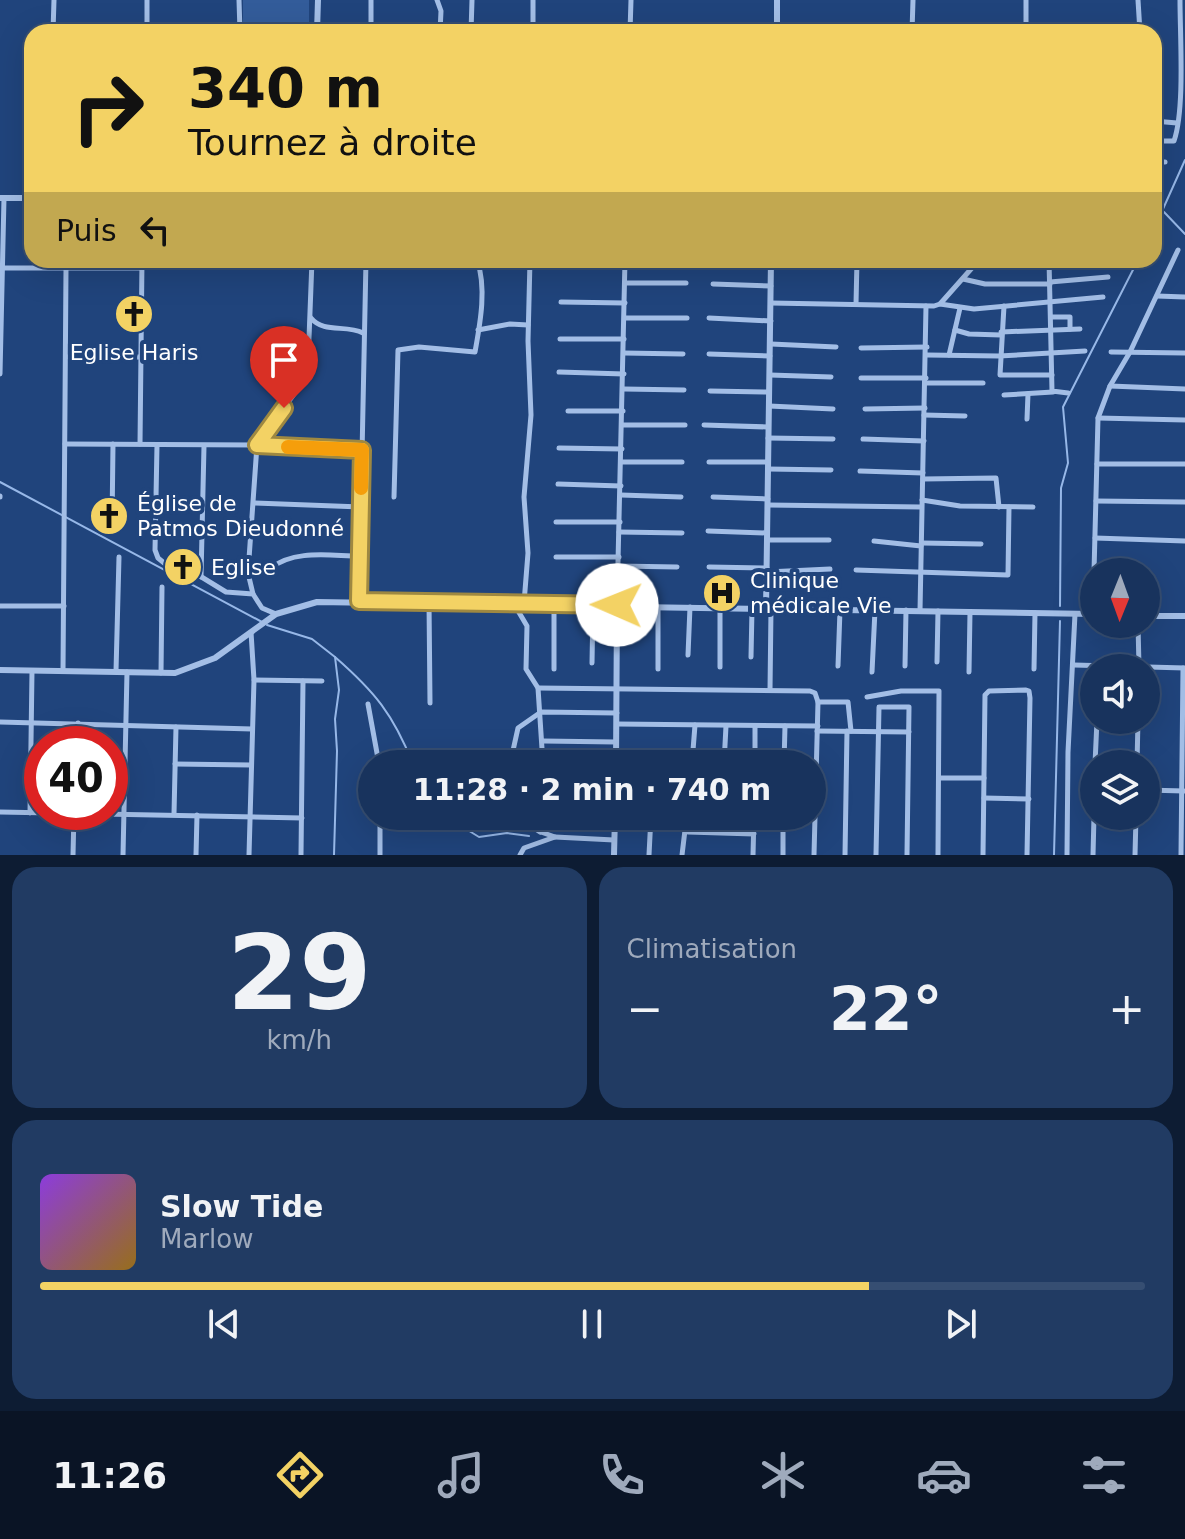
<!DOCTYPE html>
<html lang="fr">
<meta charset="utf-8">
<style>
body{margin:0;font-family:"DejaVu Sans",sans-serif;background:#213b63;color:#f1f3f6;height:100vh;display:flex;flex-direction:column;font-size:30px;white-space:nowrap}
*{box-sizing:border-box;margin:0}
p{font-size:26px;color:#9faabc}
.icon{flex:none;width:44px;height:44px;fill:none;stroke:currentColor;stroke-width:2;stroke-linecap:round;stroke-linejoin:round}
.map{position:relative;height:855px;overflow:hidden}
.panel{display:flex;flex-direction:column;gap:12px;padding:12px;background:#0d1c33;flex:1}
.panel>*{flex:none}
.guide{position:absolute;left:24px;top:24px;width:1138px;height:244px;border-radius:24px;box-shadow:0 8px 32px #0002,0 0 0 2px #364e72;background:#f3d264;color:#111;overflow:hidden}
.needle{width:52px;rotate:181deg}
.controls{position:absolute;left:1080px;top:558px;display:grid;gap:16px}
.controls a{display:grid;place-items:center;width:80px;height:80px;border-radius:50%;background:#18335d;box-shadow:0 8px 32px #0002,0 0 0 2px #364e72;font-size:40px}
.speed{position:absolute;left:24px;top:726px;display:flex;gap:16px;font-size:40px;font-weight:700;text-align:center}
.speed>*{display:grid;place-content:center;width:104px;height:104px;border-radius:50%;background:#18335d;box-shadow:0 8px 32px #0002,0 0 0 2px #364e72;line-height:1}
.speed .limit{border:12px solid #d22;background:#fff;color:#111}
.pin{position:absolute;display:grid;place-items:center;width:68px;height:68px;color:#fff;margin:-82px -34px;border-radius:50% 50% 50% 0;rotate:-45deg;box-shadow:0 0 8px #0007}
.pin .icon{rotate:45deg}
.me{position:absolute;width:88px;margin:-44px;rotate:271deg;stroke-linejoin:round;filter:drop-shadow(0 0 6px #0008)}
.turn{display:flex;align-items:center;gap:28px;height:168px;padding:0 32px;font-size:36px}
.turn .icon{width:104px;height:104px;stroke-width:2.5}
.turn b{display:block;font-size:56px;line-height:68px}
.then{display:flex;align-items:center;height:76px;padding:0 32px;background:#0003;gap:16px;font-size:30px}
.big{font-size:60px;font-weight:600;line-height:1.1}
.panel .card{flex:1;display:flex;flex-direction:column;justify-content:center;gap:12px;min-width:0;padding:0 28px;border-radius:24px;background:#213b63}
.panel .dial{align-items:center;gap:0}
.dial b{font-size:104px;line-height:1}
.song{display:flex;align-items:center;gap:24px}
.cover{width:96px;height:96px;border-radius:12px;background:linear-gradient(135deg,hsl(270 70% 55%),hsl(40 70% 35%))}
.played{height:8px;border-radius:4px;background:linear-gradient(90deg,#f3d264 75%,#364e72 75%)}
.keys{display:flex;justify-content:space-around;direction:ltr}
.heat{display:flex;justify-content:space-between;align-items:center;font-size:44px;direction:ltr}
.panel .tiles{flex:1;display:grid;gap:12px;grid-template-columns:1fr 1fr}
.card:last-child{grid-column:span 2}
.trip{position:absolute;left:358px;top:750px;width:468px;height:80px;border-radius:40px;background:#18335d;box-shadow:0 8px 32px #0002,0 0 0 2px #364e72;font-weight:600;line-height:80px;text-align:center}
.tabs{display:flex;height:128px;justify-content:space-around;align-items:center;background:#0a1425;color:#9faabc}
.tabs .icon{width:56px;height:56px}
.tabs .active{color:#f3d264}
.tabs b{font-size:36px;color:#f1f3f6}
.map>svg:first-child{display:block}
.garden{fill:#335c9a}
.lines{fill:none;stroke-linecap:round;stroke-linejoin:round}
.stream{stroke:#97b8e8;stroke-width:2}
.minor{stroke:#a3bee6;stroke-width:5}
.tertiary{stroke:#a3bee6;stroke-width:6}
.route-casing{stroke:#9e8841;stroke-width:20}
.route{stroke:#f3d264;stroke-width:14}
.slow{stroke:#f59e0b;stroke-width:14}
.labels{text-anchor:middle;stroke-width:8;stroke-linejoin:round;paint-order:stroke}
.poi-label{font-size:22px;fill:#fff;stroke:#20447c;text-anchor:start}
</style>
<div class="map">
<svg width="1185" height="855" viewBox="0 0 1185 855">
<rect width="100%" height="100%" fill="#20447c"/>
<rect class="garden" x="243" y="0" width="66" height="32"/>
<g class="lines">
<g class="stream">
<path d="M1164,212l21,22"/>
<path d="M1154,229l31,-69"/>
<path d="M0,482l262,140"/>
<path d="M1060,606l1,-118 7,-25 -5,-56 75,-147"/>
<path d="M267,625l45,14 23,18 4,33 -4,29 2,32 -3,104"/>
<path d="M335,657c40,35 58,57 78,107"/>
<path d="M445,816l34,21 28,-4 22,3"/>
<path d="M1054,855l6,-234"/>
</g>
<g class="minor">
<path d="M239,0l1,32"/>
<path d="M437,0l4,11 -1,21"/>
<path d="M1138,0l2,32"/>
<path d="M630,26l53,6"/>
<path d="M53,32l1,-32"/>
<path d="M147,32v-32"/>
<path d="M371,32v-32"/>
<path d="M471,32l1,-32"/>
<path d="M533,32v-32"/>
<path d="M630,32l1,-32"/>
<path d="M912,32l1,-32"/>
<path d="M1026,32v-32"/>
<path d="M1154,121l23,2"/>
<path d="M1154,141h20c11,-32 6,-104 6,-141"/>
<path d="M1154,162h11"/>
<path d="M25,198l3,-59 4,-2"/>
<path d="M1049,260l3,131 16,2"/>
<path d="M4,268h138"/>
<path d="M963,279l22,5h65"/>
<path d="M1050,282l58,-5"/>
<path d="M625,283h61"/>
<path d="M713,284l58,2"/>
<path d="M1157,296l28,1"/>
<path d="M561,302l64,1"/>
<path d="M771,303l163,3 6,-2 39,-44"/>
<path d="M856,304l1,-44"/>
<path d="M940,304l34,5 129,-12"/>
<path d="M1004,306l-4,69h52"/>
<path d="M1052,317h18v12"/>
<path d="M311,318c13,16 35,6 52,15"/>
<path d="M625,318h62"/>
<path d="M709,318l62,3"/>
<path d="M478,330l32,-6 18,1"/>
<path d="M955,330l14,4 32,1"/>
<path d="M1001,332l79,-3"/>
<path d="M560,339h64"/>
<path d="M771,344l65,3"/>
<path d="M861,348l66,-1"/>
<path d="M1111,352l74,1"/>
<path d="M624,353l59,1"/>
<path d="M709,354l61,2"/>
<path d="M927,355l72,1 86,-5"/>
<path d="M949,355l11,-47"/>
<path d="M66,357h74"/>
<path d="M559,372l65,2"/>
<path d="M0,374l4,-176"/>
<path d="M770,375l61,2"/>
<path d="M861,378h65"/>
<path d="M925,383h58"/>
<path d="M1110,386l75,3"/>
<path d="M624,389l60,1"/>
<path d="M710,391l59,1"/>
<path d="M1004,395l49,-3"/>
<path d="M769,406l64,3"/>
<path d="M865,409l60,-1"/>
<path d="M568,411h55"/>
<path d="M924,415l41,1"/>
<path d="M1098,418l87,2"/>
<path d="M1027,419l1,-25"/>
<path d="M623,425h62"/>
<path d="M704,425l64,2"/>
<path d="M768,438l65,1"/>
<path d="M863,439l61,2"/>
<path d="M65,444l192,1 105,5"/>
<path d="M140,444l2,-184"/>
<path d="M157,445l-2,105 3,8 11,9 26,6 31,19 27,2 9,14 14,6"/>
<path d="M257,445l40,-55 11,-26 4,-104"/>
<path d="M559,448l63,1"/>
<path d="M621,462h61"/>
<path d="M709,462h59"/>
<path d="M1097,464h88"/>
<path d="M768,469l63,1"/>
<path d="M860,471l63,2"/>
<path d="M923,479l73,-1 3,29"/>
<path d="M558,484l63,2"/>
<path d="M621,495l60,2"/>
<path d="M0,497v-1"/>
<path d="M394,497l4,-147 21,-3 56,5c5,-28 12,-64 2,-92"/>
<path d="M713,497l55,2"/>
<path d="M922,500l38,6 73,1"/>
<path d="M1096,501l89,1"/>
<path d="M255,503l106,4"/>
<path d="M768,505l153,2"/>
<path d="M556,522h64"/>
<path d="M112,525l1,-81"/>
<path d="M708,531l59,2"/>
<path d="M619,532l63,1"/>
<path d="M1095,538l90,3"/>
<path d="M767,540h62"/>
<path d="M874,541l47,5"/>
<path d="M922,543l59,1"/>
<path d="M556,557h63"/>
<path d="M618,566l59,1"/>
<path d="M709,567l58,1"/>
<path d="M271,568c24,-19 60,-12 89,-12"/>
<path d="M856,570l152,5 1,-68"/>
<path d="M767,572l63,-3"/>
<path d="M1094,572l4,-154 12,-32 20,-34 48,-102"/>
<path d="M201,577l3,-131"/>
<path d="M253,594l-5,-21 9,-128"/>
<path d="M359,601l7,-341"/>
<path d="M429,602l1,101"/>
<path d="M524,603l4,-50 -4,-56 7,-82 -3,-74 2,-81"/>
<path d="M514,604l13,22 -1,43 12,19 5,76"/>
<path d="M554,604v65"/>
<path d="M617,605l8,-345"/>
<path d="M0,606h64"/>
<path d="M920,611l6,-305"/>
<path d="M1093,614l1,-40"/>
<path d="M1138,624l1,43"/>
<path d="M688,655l2,-48"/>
<path d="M751,657l1,-48"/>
<path d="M937,662l1,-51"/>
<path d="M592,663l1,-57"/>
<path d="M1074,665l111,3"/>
<path d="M838,666l2,-56"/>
<path d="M905,666l1,-56"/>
<path d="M720,667v-59"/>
<path d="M658,669v-62"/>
<path d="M1034,669l1,-56"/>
<path d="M63,671l3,-402"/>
<path d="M116,671l3,-114"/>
<path d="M872,672l3,-62"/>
<path d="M969,672l1,-60"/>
<path d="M161,673l1,-86"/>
<path d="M254,680l68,1"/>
<path d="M538,688l272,3 5,2 3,9 -4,153"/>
<path d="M770,690l1,-81"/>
<path d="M867,697l34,-6h38l-1,164"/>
<path d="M818,702h30l3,29"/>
<path d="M368,704l11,60"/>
<path d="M0,722l252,7"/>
<path d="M617,724l201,2"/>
<path d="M817,731l92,1"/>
<path d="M543,741l73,1"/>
<path d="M77,744l1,-21"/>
<path d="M630,760l63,1"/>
<path d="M692,763l3,-38"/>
<path d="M175,764l76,1"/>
<path d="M506,764l6,-9 6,-27 23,-16 76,1"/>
<path d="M724,764l2,-38"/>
<path d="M755,764v-37"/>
<path d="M784,764l1,-38"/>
<path d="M1095,764l2,-44"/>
<path d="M1137,764l1,-44"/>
<path d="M939,778h45"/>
<path d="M1146,790l38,1"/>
<path d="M984,798l45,1"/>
<path d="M0,812l302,6"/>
<path d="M30,813l2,-142"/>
<path d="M174,814l2,-87"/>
<path d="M495,816l27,4 18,12"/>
<path d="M684,816v12l4,4 66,2"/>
<path d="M555,837l59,3"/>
<path d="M73,855l1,-42"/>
<path d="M123,855l4,-183"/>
<path d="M196,855l1,-40"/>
<path d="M249,855l5,-175 -3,-48"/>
<path d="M301,855l2,-174"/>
<path d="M380,855v-39"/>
<path d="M520,855l4,-7 31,-11 -14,-5 1,-16"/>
<path d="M649,855l2,-39"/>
<path d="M682,855l3,-25"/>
<path d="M753,855l1,-39"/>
<path d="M783,855v-39"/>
<path d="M845,855l2,-124"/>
<path d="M876,855l3,-148h30l-2,148"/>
<path d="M983,855l2,-160 4,-4 37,-1 3,1 1,7 -3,157"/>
<path d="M1067,855l1,-103 7,-138"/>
<path d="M1093,855l1,-39"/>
<path d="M1135,855l1,-39"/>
<path d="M1181,855l2,-187"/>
</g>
<g class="tertiary">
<path d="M317,32l1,-32"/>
<path d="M777,32v-32"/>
<path d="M0,198h32"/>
<path d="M766,609l5,-349"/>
<path d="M1146,616h39"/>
<path d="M0,670l175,3 40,-15 61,-44 41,-12 777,12"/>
<path d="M616,764l1,-159"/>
<path d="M614,855l1,-39"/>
</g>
</g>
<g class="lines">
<g class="route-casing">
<path id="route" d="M284,408l-27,37 105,5 -3,151 258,4"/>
</g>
<use href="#route" class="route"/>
<path class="slow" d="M288,447l74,3 -1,38"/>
</g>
<defs>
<g id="church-disc" transform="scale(2)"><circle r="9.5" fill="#f3d264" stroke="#20447c"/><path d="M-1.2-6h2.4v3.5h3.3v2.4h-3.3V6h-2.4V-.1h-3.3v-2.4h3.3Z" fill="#111"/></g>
<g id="hospital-disc" transform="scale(2)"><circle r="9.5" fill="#f3d264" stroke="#20447c"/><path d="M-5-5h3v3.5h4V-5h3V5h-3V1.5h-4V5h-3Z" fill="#111"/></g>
</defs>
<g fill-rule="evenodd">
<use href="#church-disc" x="134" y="314"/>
<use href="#church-disc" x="109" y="516"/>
<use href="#church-disc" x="183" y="567"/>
<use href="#hospital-disc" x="722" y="593"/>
</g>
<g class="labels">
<g class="poi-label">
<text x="134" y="360" text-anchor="middle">Eglise Haris</text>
<text x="137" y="511">Église de<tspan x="137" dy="25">Patmos Dieudonné</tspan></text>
<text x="211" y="575">Eglise</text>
<text x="750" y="588">Clinique<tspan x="750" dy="25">médicale Vie</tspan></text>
</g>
</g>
</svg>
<div class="controls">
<a><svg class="needle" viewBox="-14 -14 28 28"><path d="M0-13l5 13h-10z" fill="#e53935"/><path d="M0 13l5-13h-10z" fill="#9faabc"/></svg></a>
<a><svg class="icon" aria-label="sound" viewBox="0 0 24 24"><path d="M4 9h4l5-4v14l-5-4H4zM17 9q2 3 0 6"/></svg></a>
<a><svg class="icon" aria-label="layers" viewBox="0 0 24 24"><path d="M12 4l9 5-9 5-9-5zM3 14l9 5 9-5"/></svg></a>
</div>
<div class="speed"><div class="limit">40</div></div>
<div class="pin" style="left:284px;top:408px;background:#d93025"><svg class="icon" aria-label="arrive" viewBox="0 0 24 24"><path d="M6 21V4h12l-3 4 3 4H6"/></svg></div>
<svg class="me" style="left:617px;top:605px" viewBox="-20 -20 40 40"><circle r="19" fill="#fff"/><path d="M0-13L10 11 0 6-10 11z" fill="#f3d264"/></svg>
<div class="trip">11:28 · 2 min · 740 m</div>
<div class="guide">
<div class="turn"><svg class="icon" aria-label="right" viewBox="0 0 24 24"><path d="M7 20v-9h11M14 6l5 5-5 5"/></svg><div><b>340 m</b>Tournez à droite</div></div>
<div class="then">Puis<svg class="icon" aria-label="left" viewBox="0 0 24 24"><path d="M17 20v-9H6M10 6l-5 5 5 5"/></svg></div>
</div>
</div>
<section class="panel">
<div class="tiles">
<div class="card dial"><b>29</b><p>km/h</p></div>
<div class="card"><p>Climatisation</p>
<div class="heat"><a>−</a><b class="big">22°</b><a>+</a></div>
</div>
<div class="card">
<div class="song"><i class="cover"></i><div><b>Slow Tide</b><p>Marlow</p></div></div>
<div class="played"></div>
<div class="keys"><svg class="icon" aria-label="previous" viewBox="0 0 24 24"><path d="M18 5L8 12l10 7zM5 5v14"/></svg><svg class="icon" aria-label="pause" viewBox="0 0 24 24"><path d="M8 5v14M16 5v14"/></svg><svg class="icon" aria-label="next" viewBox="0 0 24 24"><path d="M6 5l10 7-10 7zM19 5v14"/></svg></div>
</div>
</div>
</section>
<nav class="tabs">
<b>11:26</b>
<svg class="icon active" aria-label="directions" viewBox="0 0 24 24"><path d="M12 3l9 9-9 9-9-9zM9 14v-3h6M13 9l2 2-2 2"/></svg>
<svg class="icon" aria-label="music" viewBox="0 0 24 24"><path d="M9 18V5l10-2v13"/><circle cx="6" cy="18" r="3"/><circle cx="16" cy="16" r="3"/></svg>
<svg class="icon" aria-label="phone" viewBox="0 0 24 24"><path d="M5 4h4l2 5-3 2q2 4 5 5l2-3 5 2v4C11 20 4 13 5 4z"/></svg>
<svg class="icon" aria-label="climate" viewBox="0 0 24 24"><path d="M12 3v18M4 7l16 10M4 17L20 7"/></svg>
<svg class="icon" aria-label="car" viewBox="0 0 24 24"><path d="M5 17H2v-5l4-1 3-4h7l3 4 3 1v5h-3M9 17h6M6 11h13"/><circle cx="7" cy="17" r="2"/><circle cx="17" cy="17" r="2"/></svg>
<svg class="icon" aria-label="filters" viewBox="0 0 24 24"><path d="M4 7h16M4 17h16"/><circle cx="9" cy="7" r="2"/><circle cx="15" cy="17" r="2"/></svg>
</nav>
